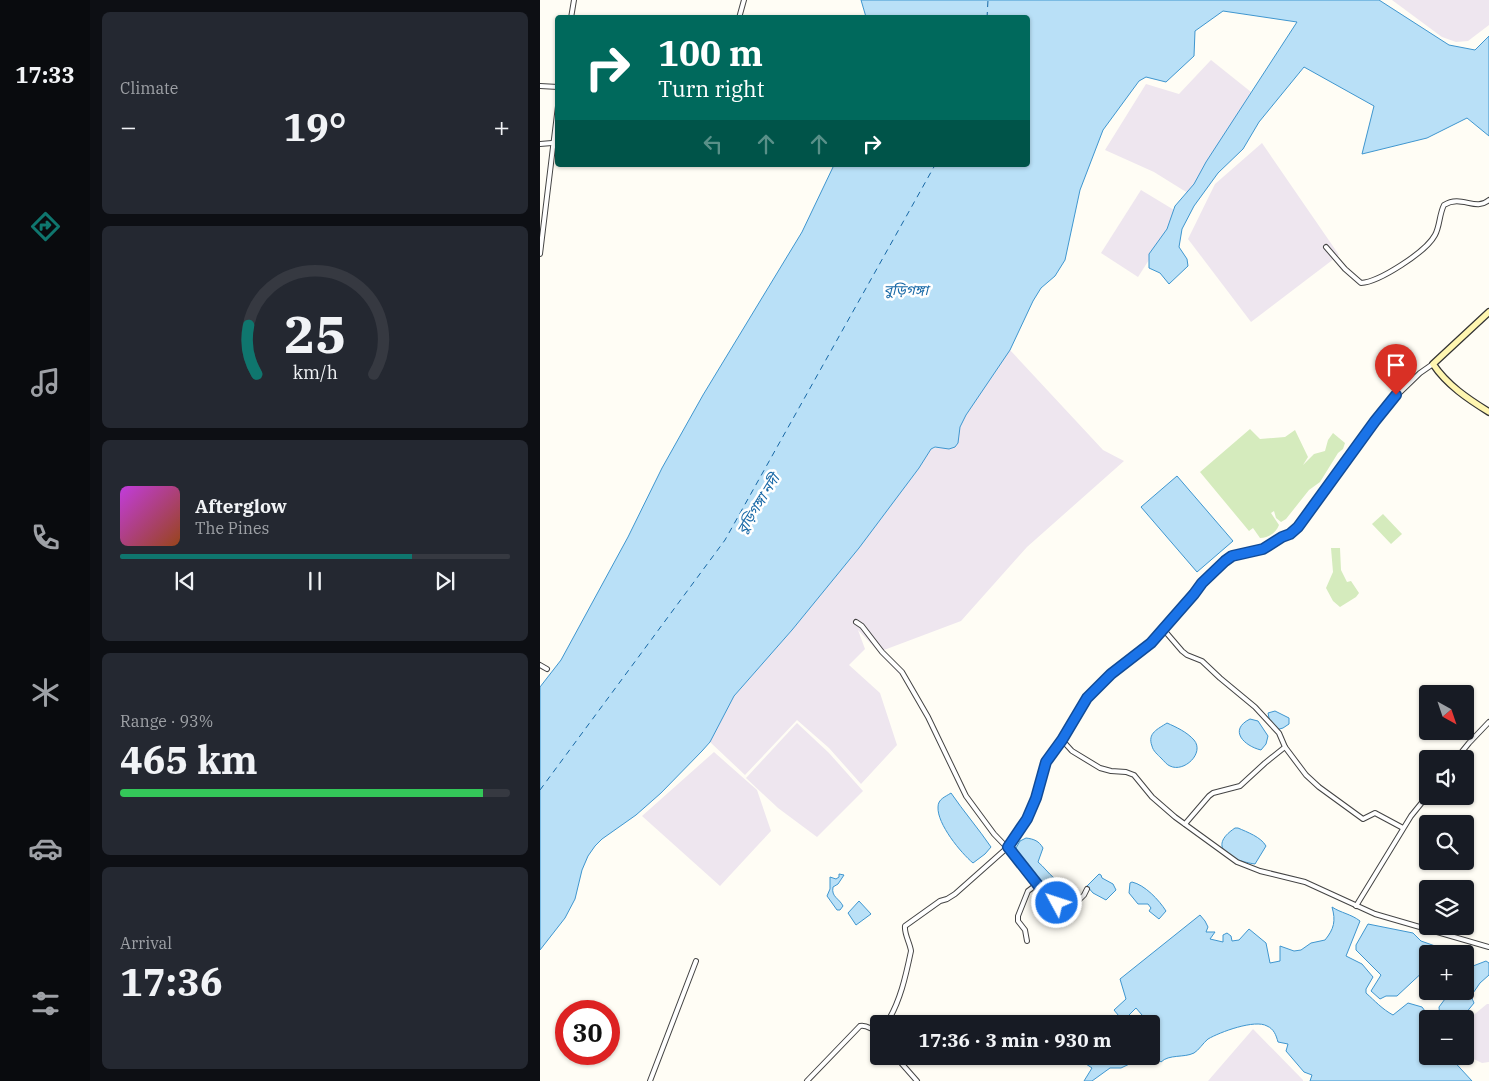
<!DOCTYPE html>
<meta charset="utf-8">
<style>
body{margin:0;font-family:"IBM Plex Serif","Noto Sans Bengali",serif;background:#242831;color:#f1f3f6;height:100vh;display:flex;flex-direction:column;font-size:19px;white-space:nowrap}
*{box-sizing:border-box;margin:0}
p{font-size:16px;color:#9ea1a6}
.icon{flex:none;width:28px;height:28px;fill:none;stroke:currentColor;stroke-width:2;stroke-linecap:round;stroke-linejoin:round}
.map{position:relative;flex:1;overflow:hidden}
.drawer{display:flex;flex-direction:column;gap:12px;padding:12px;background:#0d0f14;width:450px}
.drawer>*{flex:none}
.banner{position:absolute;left:15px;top:15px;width:475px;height:152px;border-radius:5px;box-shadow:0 1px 4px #0004;background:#00695c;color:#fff;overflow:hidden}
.needle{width:32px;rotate:140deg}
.tools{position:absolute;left:879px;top:685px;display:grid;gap:10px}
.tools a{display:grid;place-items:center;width:55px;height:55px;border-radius:5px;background:#171b24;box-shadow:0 1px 4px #0004;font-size:25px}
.speed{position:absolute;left:15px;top:1000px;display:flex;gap:10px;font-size:25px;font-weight:700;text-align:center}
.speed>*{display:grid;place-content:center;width:65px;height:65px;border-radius:50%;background:#171b24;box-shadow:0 1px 4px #0004;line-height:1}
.speed .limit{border:8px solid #d22;background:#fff;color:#111}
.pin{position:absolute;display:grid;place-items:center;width:42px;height:42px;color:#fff;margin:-51px -21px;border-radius:50% 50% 50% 0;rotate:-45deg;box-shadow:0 0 5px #0007}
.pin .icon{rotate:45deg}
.me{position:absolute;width:55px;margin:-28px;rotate:310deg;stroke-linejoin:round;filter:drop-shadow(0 0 4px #0008)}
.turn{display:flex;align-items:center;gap:18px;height:105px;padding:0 20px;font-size:22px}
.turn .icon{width:65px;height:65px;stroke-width:2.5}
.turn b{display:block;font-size:35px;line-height:42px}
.lanes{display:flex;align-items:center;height:48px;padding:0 20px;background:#0003;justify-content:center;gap:25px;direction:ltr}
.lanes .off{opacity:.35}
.big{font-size:38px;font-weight:800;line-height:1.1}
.drawer .widget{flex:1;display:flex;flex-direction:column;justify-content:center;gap:8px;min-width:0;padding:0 18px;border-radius:8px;background:#242831}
.drawer .dial{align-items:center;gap:0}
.dial svg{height:130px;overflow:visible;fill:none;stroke:#363941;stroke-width:7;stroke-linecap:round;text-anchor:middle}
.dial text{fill:#f1f3f6;stroke:none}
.song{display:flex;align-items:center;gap:15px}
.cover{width:60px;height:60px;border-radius:8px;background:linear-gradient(135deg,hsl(290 70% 55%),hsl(20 70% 35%))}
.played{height:5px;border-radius:2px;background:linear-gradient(90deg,#0f766e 75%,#363941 75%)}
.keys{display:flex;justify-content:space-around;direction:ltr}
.heat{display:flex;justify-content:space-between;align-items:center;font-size:28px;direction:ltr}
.charge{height:8px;border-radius:4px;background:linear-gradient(90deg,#34c759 93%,#363941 0)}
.trip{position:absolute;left:330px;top:1015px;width:290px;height:50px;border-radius:5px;background:#171b24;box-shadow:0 1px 4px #0004;font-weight:800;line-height:50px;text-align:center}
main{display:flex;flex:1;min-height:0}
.dock{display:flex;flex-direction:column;width:90px;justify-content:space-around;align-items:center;background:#090b0e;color:#9ea1a6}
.dock .icon{width:35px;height:35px}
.dock .on{color:#0f766e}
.dock b{font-size:22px;color:#f1f3f6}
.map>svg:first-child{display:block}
.industrial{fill:#eee6ef}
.green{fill:#d5ebbd}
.water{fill:#b9e0f7;stroke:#3f96cf}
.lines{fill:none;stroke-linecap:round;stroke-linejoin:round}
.ferry{stroke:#1768a6;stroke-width:1;stroke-dasharray:6 5;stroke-linecap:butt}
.street-casing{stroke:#444;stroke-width:6}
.secondary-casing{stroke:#333;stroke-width:8}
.street{stroke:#fff;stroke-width:4}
.secondary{stroke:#fff6b0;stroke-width:5.5}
.route-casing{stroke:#114b97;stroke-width:12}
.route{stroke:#1a73e8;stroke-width:9}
.labels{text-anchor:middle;stroke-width:5;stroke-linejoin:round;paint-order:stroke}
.water-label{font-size:14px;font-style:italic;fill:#1768a6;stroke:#fff}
</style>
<main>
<nav class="dock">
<b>17:33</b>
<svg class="icon on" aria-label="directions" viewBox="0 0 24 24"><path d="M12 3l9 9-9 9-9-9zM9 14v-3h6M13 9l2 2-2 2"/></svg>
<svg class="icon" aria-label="music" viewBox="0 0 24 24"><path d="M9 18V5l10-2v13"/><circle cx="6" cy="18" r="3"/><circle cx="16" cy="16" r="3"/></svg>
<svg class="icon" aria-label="phone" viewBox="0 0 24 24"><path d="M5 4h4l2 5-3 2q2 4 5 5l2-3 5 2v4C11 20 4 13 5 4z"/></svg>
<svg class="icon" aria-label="climate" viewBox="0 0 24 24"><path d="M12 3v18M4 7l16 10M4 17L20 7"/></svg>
<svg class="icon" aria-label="car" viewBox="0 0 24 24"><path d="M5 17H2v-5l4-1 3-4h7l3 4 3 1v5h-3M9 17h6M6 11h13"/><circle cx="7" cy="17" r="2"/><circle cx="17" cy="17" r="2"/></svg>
<svg class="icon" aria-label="filters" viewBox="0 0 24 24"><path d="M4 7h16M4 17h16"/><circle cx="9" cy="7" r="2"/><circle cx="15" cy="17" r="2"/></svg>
</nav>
<section class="drawer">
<div class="widget"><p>Climate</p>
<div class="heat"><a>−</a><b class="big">19°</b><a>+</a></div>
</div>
<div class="widget dial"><svg viewBox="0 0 100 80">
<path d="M14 69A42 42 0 1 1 86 69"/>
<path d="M14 69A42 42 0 0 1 9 39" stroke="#0f766e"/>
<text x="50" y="56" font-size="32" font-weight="700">25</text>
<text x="50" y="72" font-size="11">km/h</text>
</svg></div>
<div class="widget">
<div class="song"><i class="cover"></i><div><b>Afterglow</b><p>The Pines</p></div></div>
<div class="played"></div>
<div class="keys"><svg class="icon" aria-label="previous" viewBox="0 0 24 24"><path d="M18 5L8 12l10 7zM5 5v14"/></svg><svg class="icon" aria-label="pause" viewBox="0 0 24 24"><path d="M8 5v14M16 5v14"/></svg><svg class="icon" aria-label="next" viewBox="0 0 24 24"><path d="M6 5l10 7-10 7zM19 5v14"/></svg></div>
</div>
<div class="widget"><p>Range · 93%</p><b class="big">465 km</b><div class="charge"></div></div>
<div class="widget"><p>Arrival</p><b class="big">17:36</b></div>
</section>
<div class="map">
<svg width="949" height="1081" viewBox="0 0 949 1081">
<rect width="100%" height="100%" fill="#fffdf5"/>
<g class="industrial">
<path d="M852,0h97v25l-21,16 -12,1 -14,-5z"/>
<path d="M671,60l40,32 -60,103 -37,-23 -49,-22 41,-66 33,10z"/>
<path d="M722,143l77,112 -88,67 -63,-83 27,-55z"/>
<path d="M601,190l38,23 -41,64 -37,-24z"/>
<path d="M470,350l93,100 21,11 -97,86 -66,74 -77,29 21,30 -47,-50 7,19 -16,16 31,28 17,52 -36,39 -32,-36 -32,-28 -52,55 -35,-33 24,-46 58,-66 67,-82 60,-80 12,-19 27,-6 2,-16 6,-12z"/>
<path d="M257,723l32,30 34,38 -46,46 -39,-29 -32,-30z"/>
<path d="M174,752l43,38 14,41 -51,55 -78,-70z"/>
<path d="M947,1004h2v58l-7,1 -17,-8v-33z"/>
<path d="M713,1029l50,51v1h-95z"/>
</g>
<g class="green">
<path d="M710,429l10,10 25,-2 10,-7 13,27 -5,8 11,-11 11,-3 3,-11 5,-7 12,10 -2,6 -5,4 -18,29 -11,8 -23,29 -5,3 -5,-4 -2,-7 -3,2 8,12c-3,8 -11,13 -19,13l-7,-10 -4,3 -49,-59z"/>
<path d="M843,514l19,20 -11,10 -19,-20z"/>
<path d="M791,548h9l1,22 6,12 4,-1 8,12 -3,4 -16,10 -7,-6 -7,-13 7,-16z"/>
</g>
<g class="water">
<path d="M321,0h518l70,45 26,5 14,-14v100l-22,-18 -40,20 -65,16 12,-48 -70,-39 -45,55 -16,27 -25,24 -24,33 -12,23 -3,18 8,12 1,7 -19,18 -9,-11 -11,-5v-14l18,-25 8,-23 19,-22 12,-22 91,-140 -74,-11 -28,20 -1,25 -28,26 -20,-5 -7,4 -36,49 -23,60 -15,70 -10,16 -14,12 -8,13 -23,49 -44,65 -6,12 -2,16 -3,4 -6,2 -14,-2 -4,2 -12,19 -60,80 -67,82 -58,66 -24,46 -8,9 -41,42 -25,22 -34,24 -7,7 -7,10 -6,14 -7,29 -10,19 -25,32v-263l21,-27 67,-123 34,-69 41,-73 99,-163 32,-67h194v-147l-162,-1z"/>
<path d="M637,476l56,65 -36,31 -56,-65z"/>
<path d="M735,711l14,7v6l-6,4 -7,2 -6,-7 -2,-10z"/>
<path d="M710,719l8,2 10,15 -2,8 -5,6c-17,-4 -33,-20 -11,-31z"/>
<path d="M627,723c9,4 20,9 27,17 11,13 -10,33 -24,26 -3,-1 -6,-5 -9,-8 -3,-3 -8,-7 -9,-12 -5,-13 6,-17 15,-23z"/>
<path d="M411,793c13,19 27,35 40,54l-6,7 -12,9c-12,-10 -36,-39 -35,-56 0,-8 7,-10 13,-14z"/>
<path d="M695,828h3c9,4 23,9 28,18l-11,18c-22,-3 -50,-16 -20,-36z"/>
<path d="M486,838c8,1 13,3 17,10l-5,14c6,5 10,11 16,16 6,5 12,8 17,14l-3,6 -12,2c-19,-12 -29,-33 -40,-52l4,-7z"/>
<path d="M299,874l5,1 -6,9 -5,3c-2,10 6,11 10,19l-3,4h-3l-10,-14 3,-7v-12l6,2 3,-2z"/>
<path d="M559,874l2,1 1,3 11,6 3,6 -10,10 -13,-7 -6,-7z"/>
<path d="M592,882c13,3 27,18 34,29l-7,8 -10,-8 2,-3 -3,-4h-10l-9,-11 1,-10z"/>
<path d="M319,901l12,13 -15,11 -8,-12z"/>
<path d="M792,907c9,6 19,7 28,14l-14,35 16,8 11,13 -7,12v4c9,8 16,16 27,22l15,-12 14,4 9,12h-3v37h21l23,25h-162l2,-6 -8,-3 -18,-21 2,-7 -10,-2c-2,-7 -4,-13 -11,-16 -12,-7 -47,6 -59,13 -5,4 -9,11 -14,14 -10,5 -25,1 -33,9l-5,-4h-14l-21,10h-11l-18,13h-8l8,-13 -9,-6v-6h5v3l3,-3h60v-32h-21l12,-9 -6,-7 -13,13 -9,-11 12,-11 -6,-20 80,-64 5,6 3,6 -2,5h9l-5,7 13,3v-7l4,-2 4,3 1,5 7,-1 10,-11 17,14 4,20 10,-2v-15l14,5 7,-1 10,-7 14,-3c9,-11 11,-19 7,-33z"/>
<path d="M828,924l45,9 8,8 17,6 -1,7h-9l-1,14 -30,28h-11l-6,3 -9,-8 10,-16 -25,-25v-5z"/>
<path d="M946,961l3,2v12l-9,8 -9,13 3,7 -13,16h-21l-1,-12 12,-16h14v-16l8,-9z"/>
</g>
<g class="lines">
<g class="ferry">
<path d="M447,18l1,-18"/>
<path d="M0,790l185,-250 210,-375"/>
</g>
<g class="street-casing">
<g id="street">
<path d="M31,18l3,-18"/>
<path d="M199,18l5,-18"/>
<path d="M0,86l18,1"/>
<path d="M0,144l12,-1"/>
<path d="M786,247l19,22 16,14c18,-1 65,-31 74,-48 5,-9 4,-20 9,-30 18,-11 31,7 45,-5"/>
<path d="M0,254l18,-148"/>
<path d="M316,622l6,4 20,26 20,20 26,45 38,79 28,38 25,26 17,25 15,15 18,6 5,-1 10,-10 3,-6"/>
<path d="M624,630l18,21 5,4 15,6 18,17 35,29 24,26 6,14 -20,16 -25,23 -27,7 -4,3 -24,28"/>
<path d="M0,665l7,4"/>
<path d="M522,740l10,11 28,17 11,3 15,1 8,3 18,22 23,20 62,45 23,9 45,11 70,32 114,33"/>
<path d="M745,747l21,28 13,12 44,32 12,-6 28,15"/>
<path d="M916,759l13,-16 20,-21"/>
<path d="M816,906l55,-90 17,-21"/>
<path d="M487,941l-2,-11 -7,-9v-5l10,-25 8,-6"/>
<path d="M346,1024c14,-21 20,-49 25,-73 -1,-8 -7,-17 -6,-25l35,-25 7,-2 8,-5 53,-47 15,-22 12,-27 11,-36 16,-22 25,-43 24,-23 40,-31 43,-49 8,-11 23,-22 7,-5 31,-7 19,-12 8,-3 8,-7 91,-124 31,-30 13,-9"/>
<path d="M355,1056l22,25"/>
<path d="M110,1081l46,-120"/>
<path d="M267,1081l53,-55c7,-2 12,5 19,5"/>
</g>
</g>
<g class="secondary-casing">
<path id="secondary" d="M949,312l-56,52c14,21 35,35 56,48"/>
</g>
<use href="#street" class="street"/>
<use href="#secondary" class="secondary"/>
</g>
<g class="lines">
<g class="route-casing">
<path id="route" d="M517,903l-12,-9 -37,-47 19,-28 9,-21 10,-36 16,-22 25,-42 24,-24 40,-31 43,-49 8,-11 23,-22 7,-5 31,-7 19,-12 8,-3 8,-7 77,-106 21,-26"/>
</g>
<use href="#route" class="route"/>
</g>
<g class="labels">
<g class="water-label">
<text x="366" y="295">বুড়িগঙ্গা</text>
<text transform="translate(218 504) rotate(-58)" y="5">বুড়িগঙ্গা নদী</text>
</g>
</g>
</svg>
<div class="tools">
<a><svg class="needle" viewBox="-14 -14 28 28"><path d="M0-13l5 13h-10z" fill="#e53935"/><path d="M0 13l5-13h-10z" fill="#9ea1a6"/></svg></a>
<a><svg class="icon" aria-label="sound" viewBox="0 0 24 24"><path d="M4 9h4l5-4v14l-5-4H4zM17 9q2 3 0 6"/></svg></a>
<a><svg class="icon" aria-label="search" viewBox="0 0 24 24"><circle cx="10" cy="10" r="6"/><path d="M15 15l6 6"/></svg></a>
<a><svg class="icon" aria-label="layers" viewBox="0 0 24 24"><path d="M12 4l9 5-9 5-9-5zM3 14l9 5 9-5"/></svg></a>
<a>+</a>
<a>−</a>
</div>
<div class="speed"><div class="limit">30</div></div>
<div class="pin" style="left:856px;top:395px;background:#d93025"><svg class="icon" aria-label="arrive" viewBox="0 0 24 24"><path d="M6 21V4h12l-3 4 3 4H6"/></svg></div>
<svg class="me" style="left:517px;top:903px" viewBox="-20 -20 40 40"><circle r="17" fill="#1a73e8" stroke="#fff" stroke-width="3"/><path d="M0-11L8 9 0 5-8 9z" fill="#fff"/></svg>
<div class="trip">17:36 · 3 min · 930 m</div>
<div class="banner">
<div class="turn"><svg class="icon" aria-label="right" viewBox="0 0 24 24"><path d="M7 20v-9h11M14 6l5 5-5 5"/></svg><div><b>100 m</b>Turn right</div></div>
<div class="lanes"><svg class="icon off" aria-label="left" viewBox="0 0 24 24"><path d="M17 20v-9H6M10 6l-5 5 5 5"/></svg><svg class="icon off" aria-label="ahead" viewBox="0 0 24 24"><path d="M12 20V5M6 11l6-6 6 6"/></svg><svg class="icon off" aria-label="ahead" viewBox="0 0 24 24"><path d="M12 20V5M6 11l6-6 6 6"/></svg><svg class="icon" aria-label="right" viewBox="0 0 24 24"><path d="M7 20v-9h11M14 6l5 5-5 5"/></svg></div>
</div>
</div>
</main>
